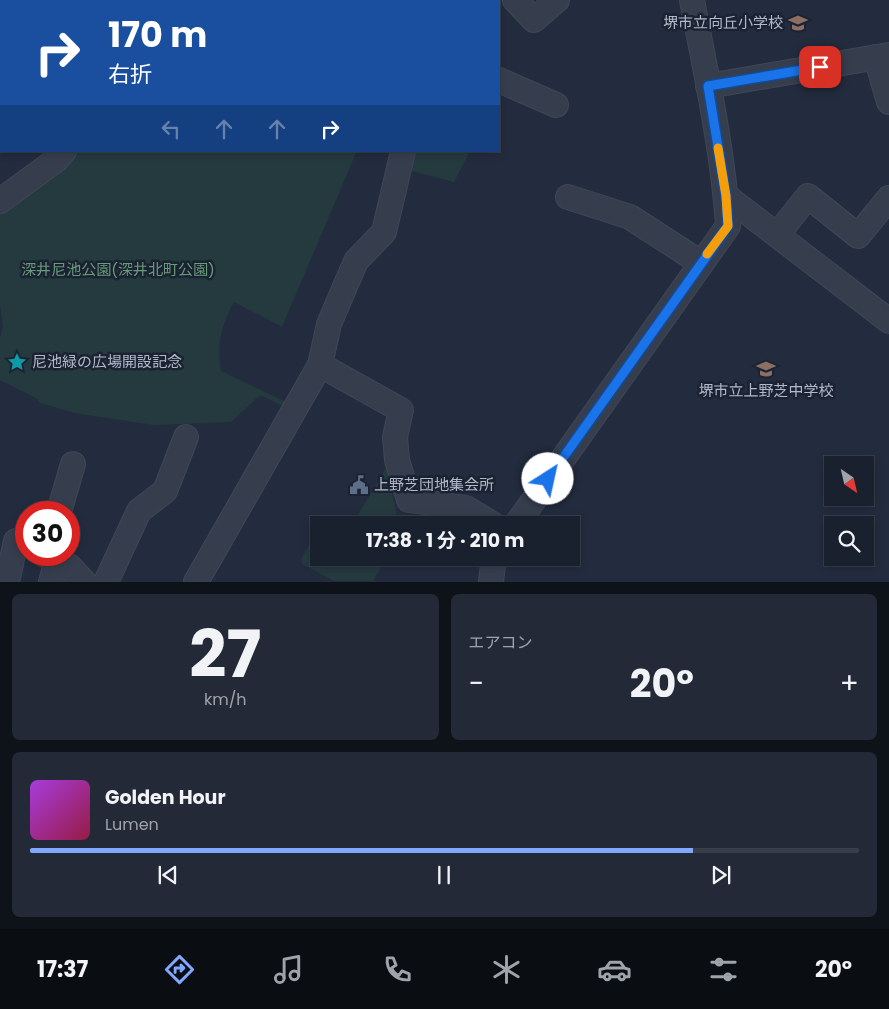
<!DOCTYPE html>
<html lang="ja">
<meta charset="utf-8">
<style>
body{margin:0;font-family:Poppins,"Noto Sans JP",sans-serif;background:#232936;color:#f1f3f6;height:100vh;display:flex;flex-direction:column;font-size:19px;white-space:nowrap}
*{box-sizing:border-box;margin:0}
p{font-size:16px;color:#9fa3aa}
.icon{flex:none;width:28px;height:28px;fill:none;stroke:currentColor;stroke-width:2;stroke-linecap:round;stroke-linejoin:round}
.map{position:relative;height:582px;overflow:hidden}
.details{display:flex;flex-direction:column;gap:12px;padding:12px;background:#0e1219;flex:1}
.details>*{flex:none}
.guide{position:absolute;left:0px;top:0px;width:500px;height:152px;box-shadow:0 2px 8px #0003,0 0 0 1px #383e4a;background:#1a4fa0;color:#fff;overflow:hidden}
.needle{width:32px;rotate:146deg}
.tools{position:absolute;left:824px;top:456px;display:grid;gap:10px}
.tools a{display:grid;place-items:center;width:50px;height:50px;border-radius:0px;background:#1a212e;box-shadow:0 2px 8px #0003,0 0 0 1px #383e4a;font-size:25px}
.speed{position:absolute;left:15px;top:501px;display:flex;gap:10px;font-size:25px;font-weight:700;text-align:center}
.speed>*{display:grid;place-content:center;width:65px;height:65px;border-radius:50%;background:#1a212e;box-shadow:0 2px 8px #0003,0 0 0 1px #383e4a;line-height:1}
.speed .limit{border:8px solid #d22;background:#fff;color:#111}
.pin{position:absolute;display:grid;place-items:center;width:42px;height:42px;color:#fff;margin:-21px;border-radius:10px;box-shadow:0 2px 8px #0006}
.me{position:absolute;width:55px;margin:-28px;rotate:35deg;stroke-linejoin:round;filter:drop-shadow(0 0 4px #0008)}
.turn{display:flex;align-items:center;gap:18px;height:105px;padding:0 25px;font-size:22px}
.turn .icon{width:65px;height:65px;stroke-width:2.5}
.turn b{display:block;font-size:35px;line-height:42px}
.lanes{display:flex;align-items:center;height:48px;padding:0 25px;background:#0003;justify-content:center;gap:25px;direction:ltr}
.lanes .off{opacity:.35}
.big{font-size:38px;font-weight:700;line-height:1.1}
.details .widget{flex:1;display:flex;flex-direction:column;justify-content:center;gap:8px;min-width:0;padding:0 18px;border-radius:8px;background:#232936}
.details .dial{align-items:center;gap:0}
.dial b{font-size:65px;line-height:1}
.song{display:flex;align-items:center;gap:15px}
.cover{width:60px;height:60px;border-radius:8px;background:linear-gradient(135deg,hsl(280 70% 55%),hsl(340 70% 35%))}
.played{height:5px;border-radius:2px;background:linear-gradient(90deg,#82a8fe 80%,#383e4a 80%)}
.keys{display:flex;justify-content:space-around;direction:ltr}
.heat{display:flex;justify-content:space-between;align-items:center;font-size:28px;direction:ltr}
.details .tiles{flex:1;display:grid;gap:12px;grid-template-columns:1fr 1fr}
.widget:last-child{grid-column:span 2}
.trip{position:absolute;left:310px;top:516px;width:270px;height:50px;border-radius:0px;background:#1a212e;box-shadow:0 2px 8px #0003,0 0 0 1px #383e4a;font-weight:700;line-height:50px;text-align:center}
.dock{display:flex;height:80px;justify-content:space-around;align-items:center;background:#0a0d12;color:#9fa3aa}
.dock .icon{width:35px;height:35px}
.dock .selected{color:#82a8fe}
.dock b{font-size:22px;color:#f1f3f6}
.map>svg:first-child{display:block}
.green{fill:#243a3f}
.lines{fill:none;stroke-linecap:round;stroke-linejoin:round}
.minor-casing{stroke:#3f4757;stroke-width:26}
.minor{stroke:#363e4e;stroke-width:24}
.route-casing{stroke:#114b97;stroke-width:12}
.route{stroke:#1a73e8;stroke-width:9}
.slow{stroke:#f59e0b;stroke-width:9}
.labels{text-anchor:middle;stroke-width:5;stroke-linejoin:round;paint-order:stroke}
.poi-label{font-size:15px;fill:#b2b9c9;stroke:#1b2333;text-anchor:start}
.park-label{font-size:15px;fill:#679c78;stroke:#1b2333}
</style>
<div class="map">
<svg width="889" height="582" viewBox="0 0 889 582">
<rect width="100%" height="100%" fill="#222c3e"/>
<g class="green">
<path d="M73,151h276l7,2 -74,174 -48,-25c-13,24 -18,43 -13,69l67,32 -3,4 -25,-12 -29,27 -77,3 -79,-12 -35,-10 -4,-5 -36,-18v-42l3,-12 -3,-20v-97z"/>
<path d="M413,151h57l-16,31 -46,-12z"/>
<path d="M386,468l11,47 -1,10h-44z"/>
<path d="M319,528v30h68l-14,23h-39l-32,-17 -1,-5z"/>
</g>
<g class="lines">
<g class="minor-casing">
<g id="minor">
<path d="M438,0l8,1"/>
<path d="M515,0l19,20 23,-20"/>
<path d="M23,1l3,-1"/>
<path d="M213,1l1,-1"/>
<path d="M365,1v-1"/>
<path d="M459,1l9,-1"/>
<path d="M0,13l1,-1"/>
<path d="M876,57l13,45"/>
<path d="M499,80l57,25"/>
<path d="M708,86l181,-31"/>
<path d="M726,196l163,125"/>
<path d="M568,197l62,20 71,46"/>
<path d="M0,201l56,-41 8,-9"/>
<path d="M777,235l31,-39 50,40 31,-38"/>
<path d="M320,365l9,-41 27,-63 28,-29 19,-81"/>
<path d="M59,512l14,-48"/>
<path d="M516,525l212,-299c-5,-76 -22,-152 -36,-226"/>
<path d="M45,555l24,11 15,16"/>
<path d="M7,582l9,-41"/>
<path d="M51,582l6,-22"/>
<path d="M106,582l33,-71 26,-20 21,-54"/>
<path d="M196,582l124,-217 81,45 -6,27 2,23 12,40 57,8 28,17"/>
<path d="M491,582l2,-18 4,-6"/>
</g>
</g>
<use href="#minor" class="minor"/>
</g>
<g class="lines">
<g class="route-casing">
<path id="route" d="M548,479l180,-253 -2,-30 -18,-110 112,-19"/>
</g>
<use href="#route" class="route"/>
<path class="slow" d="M707,254l21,-28 -2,-30 -8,-48"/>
</g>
<defs>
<g id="school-bare" transform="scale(1.5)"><path d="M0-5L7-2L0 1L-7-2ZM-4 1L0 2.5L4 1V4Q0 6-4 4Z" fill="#8d6e63" stroke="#1b2333" stroke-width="2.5" paint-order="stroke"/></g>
<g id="sight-bare" transform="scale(1.5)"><path d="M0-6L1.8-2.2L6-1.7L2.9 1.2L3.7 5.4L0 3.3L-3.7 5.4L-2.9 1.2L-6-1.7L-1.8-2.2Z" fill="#0f9aa8" stroke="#1b2333" stroke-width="2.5" paint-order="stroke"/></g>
<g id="civic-bare" transform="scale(1.5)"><path d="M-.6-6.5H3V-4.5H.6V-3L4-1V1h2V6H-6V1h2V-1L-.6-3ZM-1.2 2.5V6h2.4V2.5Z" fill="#5c6f8a" stroke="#1b2333" stroke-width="2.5" paint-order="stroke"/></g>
</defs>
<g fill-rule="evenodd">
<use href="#school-bare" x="798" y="23"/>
<use href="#sight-bare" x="17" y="362"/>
<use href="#school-bare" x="766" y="369"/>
<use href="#civic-bare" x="359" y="485"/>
</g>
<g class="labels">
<g class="poi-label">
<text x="783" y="28" text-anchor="end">堺市立向丘小学校</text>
<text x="32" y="367">尼池緑の広場開設記念</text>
<text x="766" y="396" text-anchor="middle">堺市立上野芝中学校</text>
<text x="374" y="490">上野芝団地集会所</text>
</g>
<g class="park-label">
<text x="118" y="275">深井尼池公園(深井北町公園)</text>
</g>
</g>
</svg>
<div class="tools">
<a><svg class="needle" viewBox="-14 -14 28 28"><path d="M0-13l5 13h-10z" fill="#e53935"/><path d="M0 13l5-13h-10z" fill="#9fa3aa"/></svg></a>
<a><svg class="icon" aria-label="search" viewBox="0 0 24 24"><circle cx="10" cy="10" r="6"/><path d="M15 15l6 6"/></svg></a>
</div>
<div class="speed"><div class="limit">30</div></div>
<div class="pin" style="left:820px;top:67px;background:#d93025"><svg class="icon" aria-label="arrive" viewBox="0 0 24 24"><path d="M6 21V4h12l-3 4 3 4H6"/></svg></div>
<svg class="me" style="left:548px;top:479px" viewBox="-20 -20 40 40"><circle r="19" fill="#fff"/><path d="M0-13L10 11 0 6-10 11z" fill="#1a73e8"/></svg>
<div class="trip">17:38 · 1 分 · 210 m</div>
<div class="guide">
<div class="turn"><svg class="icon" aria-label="right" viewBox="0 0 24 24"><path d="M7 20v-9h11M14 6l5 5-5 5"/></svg><div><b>170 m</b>右折</div></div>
<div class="lanes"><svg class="icon off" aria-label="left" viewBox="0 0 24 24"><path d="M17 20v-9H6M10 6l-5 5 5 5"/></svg><svg class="icon off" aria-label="ahead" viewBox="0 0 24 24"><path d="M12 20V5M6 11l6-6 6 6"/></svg><svg class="icon off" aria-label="ahead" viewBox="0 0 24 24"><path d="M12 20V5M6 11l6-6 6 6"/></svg><svg class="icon" aria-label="right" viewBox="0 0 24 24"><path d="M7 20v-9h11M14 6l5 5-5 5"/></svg></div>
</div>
</div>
<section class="details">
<div class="tiles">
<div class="widget dial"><b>27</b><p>km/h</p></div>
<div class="widget"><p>エアコン</p>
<div class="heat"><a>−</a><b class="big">20°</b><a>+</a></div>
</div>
<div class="widget">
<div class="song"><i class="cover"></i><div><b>Golden Hour</b><p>Lumen</p></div></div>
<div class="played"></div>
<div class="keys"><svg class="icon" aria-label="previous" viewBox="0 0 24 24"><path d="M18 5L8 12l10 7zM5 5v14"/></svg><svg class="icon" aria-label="pause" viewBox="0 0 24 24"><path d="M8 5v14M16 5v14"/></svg><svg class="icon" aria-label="next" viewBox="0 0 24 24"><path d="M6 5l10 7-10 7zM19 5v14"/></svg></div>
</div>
</div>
</section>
<nav class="dock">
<b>17:37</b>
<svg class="icon selected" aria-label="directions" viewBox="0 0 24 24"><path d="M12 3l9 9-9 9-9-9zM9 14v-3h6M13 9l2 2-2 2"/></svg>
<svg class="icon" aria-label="music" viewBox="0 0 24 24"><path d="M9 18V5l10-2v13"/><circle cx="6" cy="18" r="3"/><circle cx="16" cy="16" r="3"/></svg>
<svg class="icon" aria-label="phone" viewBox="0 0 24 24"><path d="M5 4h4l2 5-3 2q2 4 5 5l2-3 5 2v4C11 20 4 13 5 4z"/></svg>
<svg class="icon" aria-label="climate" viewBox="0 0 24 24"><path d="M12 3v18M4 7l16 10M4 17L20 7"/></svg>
<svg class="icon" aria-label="car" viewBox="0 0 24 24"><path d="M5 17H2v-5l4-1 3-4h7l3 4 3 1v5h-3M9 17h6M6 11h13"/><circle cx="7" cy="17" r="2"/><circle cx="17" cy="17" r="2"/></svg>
<svg class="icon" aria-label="filters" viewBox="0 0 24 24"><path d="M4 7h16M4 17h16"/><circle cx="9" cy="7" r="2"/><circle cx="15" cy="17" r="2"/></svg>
<b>20°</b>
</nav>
